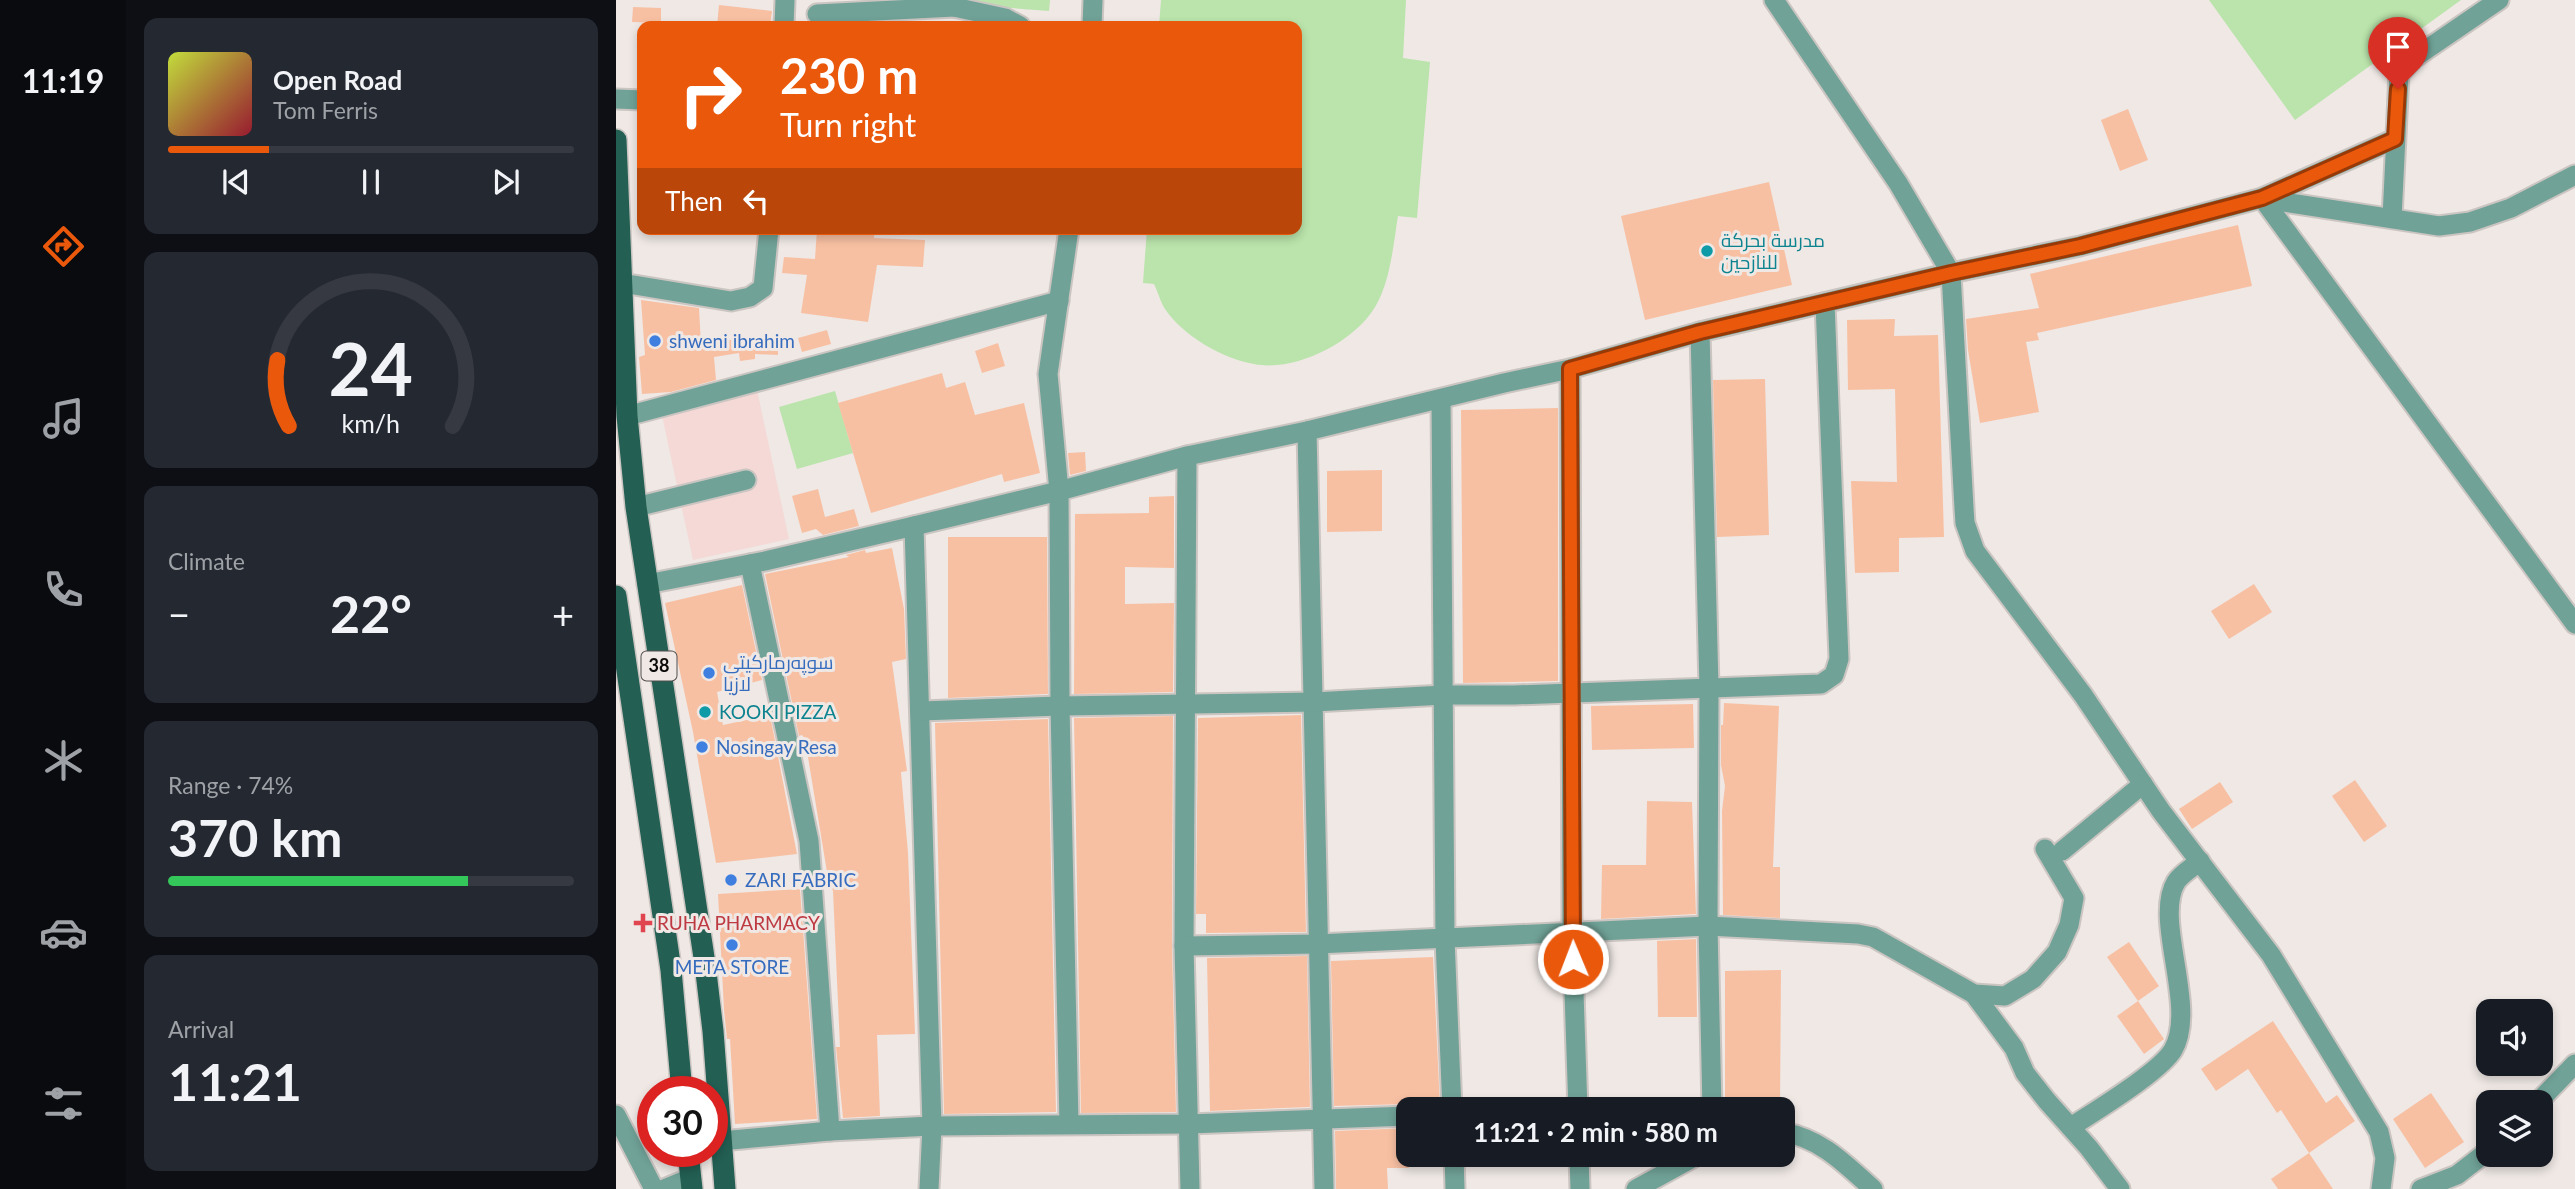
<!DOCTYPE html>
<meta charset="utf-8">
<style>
body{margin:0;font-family:Lato,Cairo,sans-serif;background:#242831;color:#f1f3f6;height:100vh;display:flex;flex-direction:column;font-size:26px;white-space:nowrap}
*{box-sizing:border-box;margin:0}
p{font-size:23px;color:#9ea1a6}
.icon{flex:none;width:38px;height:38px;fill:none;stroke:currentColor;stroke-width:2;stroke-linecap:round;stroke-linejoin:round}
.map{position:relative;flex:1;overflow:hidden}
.side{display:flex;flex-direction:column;gap:18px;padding:18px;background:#0d0f14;width:490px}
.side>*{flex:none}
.hud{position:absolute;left:21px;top:21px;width:665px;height:214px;border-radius:14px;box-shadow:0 4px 10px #0003;background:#ea580c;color:#fff;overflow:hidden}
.controls{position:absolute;left:1860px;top:999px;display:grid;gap:14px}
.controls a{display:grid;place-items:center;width:77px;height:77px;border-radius:14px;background:#171b24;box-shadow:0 4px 10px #0003;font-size:35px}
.speed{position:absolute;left:21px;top:1076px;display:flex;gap:14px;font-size:35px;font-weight:700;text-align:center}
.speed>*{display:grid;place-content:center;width:91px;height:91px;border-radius:50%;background:#171b24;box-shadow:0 4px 10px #0003;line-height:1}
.speed .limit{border:10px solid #d22;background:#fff;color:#111}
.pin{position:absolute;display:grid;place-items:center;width:60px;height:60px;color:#fff;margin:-72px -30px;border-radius:50% 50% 50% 0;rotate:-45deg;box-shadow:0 0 7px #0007}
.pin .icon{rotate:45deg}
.me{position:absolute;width:77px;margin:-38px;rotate:359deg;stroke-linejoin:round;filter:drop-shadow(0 0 5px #0008)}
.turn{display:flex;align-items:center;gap:24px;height:147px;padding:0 28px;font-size:32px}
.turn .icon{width:91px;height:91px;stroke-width:2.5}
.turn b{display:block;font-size:49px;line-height:60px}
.then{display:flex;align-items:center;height:66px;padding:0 28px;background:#0003;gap:14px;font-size:26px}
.big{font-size:52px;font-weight:700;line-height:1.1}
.side .tile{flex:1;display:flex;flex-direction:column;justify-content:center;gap:10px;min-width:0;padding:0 24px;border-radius:14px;background:#242831}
.side .dial{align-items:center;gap:0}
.dial svg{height:182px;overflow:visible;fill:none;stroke:#363941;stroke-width:7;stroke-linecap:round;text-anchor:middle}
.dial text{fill:#f1f3f6;stroke:none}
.song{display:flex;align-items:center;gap:21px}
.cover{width:84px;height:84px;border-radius:10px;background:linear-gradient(135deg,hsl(70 70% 55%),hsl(350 70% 35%))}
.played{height:7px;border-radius:4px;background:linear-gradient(90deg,#ea580c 25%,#363941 25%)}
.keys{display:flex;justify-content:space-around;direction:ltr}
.heat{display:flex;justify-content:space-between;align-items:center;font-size:38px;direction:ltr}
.charge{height:10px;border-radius:5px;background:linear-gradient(90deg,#34c759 74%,#363941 0)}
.trip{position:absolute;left:780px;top:1097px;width:399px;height:70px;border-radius:14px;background:#171b24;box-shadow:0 4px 10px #0003;font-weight:700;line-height:70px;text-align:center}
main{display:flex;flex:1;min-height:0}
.dock{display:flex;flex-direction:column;width:126px;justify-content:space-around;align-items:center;background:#090b0e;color:#9ea1a6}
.dock .icon{width:49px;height:49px}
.dock .current{color:#ea580c}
.dock b{font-size:32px;color:#f1f3f6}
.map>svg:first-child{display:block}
.education{fill:#f4d9d6}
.green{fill:#bae4ab}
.building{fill:#f8c0a3}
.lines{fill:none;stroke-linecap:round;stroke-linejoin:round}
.minor-casing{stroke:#cbc5c2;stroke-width:23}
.major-casing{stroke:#cbc5c2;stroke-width:24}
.minor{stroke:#70a297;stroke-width:19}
.major{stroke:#235f53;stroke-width:21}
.route-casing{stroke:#983908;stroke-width:18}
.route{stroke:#ea580c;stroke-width:12}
.culture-dot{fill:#0f9aa8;stroke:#efe8e5;stroke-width:2.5}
.shop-dot{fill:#3f7fe0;stroke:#efe8e5;stroke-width:2.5}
.health-dot{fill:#e0444e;stroke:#efe8e5;stroke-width:2.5}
.labels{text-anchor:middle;stroke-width:6;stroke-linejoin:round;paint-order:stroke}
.shield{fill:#efe8e5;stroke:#514d4c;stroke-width:2}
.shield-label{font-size:18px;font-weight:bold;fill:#0d0b0a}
.culture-label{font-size:19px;fill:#0d838f;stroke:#efe8e5;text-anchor:start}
.shop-label{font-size:19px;fill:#366cbe;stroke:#efe8e5;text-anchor:start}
.health-label{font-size:19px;fill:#be3a42;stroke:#efe8e5;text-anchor:start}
</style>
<main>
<nav class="dock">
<b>11:19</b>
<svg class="icon current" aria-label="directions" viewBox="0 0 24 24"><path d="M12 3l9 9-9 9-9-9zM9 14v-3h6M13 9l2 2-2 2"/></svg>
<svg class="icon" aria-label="music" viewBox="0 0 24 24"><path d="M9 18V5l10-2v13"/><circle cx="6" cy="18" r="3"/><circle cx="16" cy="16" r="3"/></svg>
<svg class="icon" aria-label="phone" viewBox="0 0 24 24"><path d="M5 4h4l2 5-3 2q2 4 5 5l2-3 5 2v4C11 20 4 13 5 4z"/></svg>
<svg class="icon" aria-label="climate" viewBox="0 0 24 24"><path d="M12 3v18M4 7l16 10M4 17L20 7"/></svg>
<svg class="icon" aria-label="car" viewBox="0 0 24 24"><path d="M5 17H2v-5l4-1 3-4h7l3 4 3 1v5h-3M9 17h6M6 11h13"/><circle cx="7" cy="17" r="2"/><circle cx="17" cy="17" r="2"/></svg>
<svg class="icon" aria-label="filters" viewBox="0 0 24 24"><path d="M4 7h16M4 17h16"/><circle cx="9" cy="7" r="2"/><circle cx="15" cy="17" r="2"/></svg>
</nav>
<section class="side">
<div class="tile">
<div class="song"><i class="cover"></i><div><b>Open Road</b><p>Tom Ferris</p></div></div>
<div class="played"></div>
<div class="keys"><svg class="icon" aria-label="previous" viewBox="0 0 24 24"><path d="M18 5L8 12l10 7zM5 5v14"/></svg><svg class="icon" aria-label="pause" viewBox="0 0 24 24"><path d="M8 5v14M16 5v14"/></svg><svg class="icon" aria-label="next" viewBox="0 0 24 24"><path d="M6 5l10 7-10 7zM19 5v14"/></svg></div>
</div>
<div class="tile dial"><svg viewBox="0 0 100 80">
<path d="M14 69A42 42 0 1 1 86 69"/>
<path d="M14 69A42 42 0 0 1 9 40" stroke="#ea580c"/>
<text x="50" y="56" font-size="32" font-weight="700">24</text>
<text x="50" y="72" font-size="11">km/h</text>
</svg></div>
<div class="tile"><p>Climate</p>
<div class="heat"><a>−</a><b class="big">22°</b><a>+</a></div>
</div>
<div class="tile"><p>Range · 74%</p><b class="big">370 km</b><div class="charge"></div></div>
<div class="tile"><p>Arrival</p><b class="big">11:21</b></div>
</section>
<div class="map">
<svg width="1959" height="1189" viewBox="0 0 1959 1189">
<rect width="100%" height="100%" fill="#efe8e5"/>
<path class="education" d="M141,390l32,149 -96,21 -32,-149z"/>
<g class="green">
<path d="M358,0h76l-1,11 -76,-6z"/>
<path d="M545,0h245l-3,58 27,4 -13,156 -19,-2c-5,30 -8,72 -27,97 -23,32 -78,59 -117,51 -31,-5 -72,-29 -89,-55 -5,-8 -7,-17 -11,-25l-11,-1 4,-54h150v-203h-138z"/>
<path d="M1593,0h252l-166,120z"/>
<path d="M219,391l18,62 -56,16 -18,-62z"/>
</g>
<g class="building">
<path d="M103,5l53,6 -2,15h-53z"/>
<path d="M17,7l28,1v15l-29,-1z"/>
<path d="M1512,109l20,51 -28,11 -19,-51z"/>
<path d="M1153,182l23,103 -147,35 -24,-104z"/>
<path d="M1622,225l14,61 -215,47 2,7 -13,2 13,70 -59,11 -12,-73 -2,-31 73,-11 -9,-34z"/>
<path d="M201,229h58l-1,9 51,2 -2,27 -46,-2 -9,57 -67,-9 6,-38 -25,-2 2,-16 31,2z"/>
<path d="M25,300l58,8 2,36 52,-7v3l25,1v14l-23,-1v5l-15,2 -1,-8 -25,4 2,23 -45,12 -29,2 -3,-37 6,-2z"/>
<path d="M1279,319l-1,17 44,-1 6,202 -45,1v34l-44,1 -4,-92 46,1 -2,-93 -47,1 -1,-70z"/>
<path d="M211,330l4,14 -29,8 -4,-14z"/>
<path d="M382,343l7,23 -23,7 -7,-22z"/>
<path d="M326,373l4,15 19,-6 10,33 49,-12 16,70 -36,9 -2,-8 -131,39 -33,-110z"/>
<path d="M1149,379l4,156 -52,2 -4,-157z"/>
<path d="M942,408v273l-95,2 -2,-273z"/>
<path d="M469,452l1,19 -16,4 -2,-22z"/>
<path d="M766,470v61l-55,1v-61z"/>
<path d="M202,489l7,28 29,-8 5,17 -36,9 -7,-6 -14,4 -10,-37z"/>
<path d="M558,496v72l-49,-1v37l49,-1 -1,89 -99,2 1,-180 74,-1v-16z"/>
<path d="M332,537h99l1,157 -100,4z"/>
<path d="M276,548l12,61 2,50 -14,3 15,109 -6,1 7,81 7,181 -38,1 3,81 -37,2 -7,-71h4l-7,-156 -6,-19 -22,-133 -3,-4 -3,1 -34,-162 84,-17 -3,-2 19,-5 1,3z"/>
<path d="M1638,584l18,28 -43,27 -18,-28z"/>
<path d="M126,585l20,95 -45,12 6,33 47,-10 27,139 -81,9 -23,-131 -28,-129z"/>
<path d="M1108,703l55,3 -6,161h7v51l-57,-3 -1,-104 3,-25 -4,-21v-40h2z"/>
<path d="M1077,704l1,44 -102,2 -1,-44z"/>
<path d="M685,715l5,217 -100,1v-19h-10l2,-196z"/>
<path d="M557,716l-1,230 4,166 -95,1 -7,-395z"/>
<path d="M432,719l8,393 -112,2 -9,-391z"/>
<path d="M1739,780l32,46 -23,16 -32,-46z"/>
<path d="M1604,782l13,20 -41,27 -13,-20z"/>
<path d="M1031,801l45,1 4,112 -95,5 1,-54h44z"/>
<path d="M184,889l17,230 -82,5 -5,-85h-3l-3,-29 -6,-116z"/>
<path d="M1080,939l1,78h-39l-1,-76z"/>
<path d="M1513,942l30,44 -21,15 -31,-44z"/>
<path d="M691,956l3,151 -100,4 -3,-153z"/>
<path d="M817,957l7,150h-23l-8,-3 -75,2 -3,-145z"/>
<path d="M1165,970l-1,140h-55v-139z"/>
<path d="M1522,1001l26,38 -20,15 -27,-38z"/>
<path d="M1657,1021l53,82 11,-8 18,26 -46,32 -28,-43 -4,3 -29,-44 -32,22 -15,-22z"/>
<path d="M1815,1093l33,49 -39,26 -32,-49z"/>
<path d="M793,1128v40h-22l1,21h-52l-1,-58z"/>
<path d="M1693,1153l24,36h-55l-7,-10z"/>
</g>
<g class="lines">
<g class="minor-casing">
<g id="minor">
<path d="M333,0l5,7 51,11 15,8"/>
<path d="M1158,0l124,183 53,90 13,235 1,15 10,28 108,144 78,116 110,144 108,177 6,26 -4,31"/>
<path d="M201,14l137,-7"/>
<path d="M168,26l1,-26"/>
<path d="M476,26l1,-26"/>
<path d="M0,99l26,1"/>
<path d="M1646,198l313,426"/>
<path d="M1648,199l175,27 31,-4 41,-14 64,-33"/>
<path d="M1776,218l7,-144 15,-16 85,-58"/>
<path d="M453,229l-21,145 11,117 1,215 9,418"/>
<path d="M6,283l109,18 19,-4 13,-9 6,-59"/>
<path d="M1084,332l9,356 -1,238 4,184"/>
<path d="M954,369l2,565 6,176"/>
<path d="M825,399l4,540 7,171"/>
<path d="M11,416l432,-115"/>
<path d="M691,431l17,758"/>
<path d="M571,456l-3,490 6,243"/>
<path d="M20,507l110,-27"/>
<path d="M298,526l18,600 -3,63"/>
<path d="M134,564l59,277 21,290"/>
<path d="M31,584l118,-23 149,-35 145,-35 128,-35 120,-25 197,-48 66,-14 130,-37 251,-59 129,-27 182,-48 133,-59"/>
<path d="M305,711l139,-5 254,-4 130,-7h70l307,-11 13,-9 5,-16 -14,-356"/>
<path d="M1446,851l81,-67"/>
<path d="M568,946l133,-2 391,-18 150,8 15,3 101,57 31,2 28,-17 24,-27 12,-27 5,-27 -29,-49"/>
<path d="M1358,994l40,54 11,25 22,28 42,47 31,41"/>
<path d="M1922,1102l37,-38"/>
<path d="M0,1115l38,74"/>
<path d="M1455,1127c24,-16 89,-55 102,-77 25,-43 -20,-130 3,-168 5,-8 17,-15 24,-21"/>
<path d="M1167,1132c39,7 62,32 90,57"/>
<path d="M105,1141l109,-10 102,-5 256,-2 221,-8"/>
<path d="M838,1155l1,34"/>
<path d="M963,1155l1,34"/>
<path d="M48,1189l27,-11"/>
<path d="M1020,1189l62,-34"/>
<path d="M1805,1189l36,-14 31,-24"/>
</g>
</g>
<g class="major-casing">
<g id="major">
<path d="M0,140l11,276 9,91 69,457 8,67 12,158"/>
<path d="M0,596l55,374 11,122"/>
<path d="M72,1152l4,37"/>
</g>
</g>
<use href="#minor" class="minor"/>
<use href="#major" class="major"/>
</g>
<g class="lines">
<g class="route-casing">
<path id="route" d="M957,959l-3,-590 130,-37 251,-59 129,-27 182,-48 133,-59 3,-50"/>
</g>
<use href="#route" class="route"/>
</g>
<g class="culture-dot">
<circle cx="1091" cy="251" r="7"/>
<circle cx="89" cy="712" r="7"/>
</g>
<g class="shop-dot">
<circle cx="39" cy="341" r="7"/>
<circle cx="93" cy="673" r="7"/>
<circle cx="86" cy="747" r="7"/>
<circle cx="115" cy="880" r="7"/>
<circle cx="116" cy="945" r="7"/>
</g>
<path class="health-dot" d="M23.5 912.5h7v7h7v7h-7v7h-7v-7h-7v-7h7z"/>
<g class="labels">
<rect class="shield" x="25.5" y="651.5" width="35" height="29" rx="5"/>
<g class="shield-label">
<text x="43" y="672">38</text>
</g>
<g class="culture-label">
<text x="1105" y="247">مدرسة بحركة<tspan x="1105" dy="22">للنازحين</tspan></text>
<text x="103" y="719">KOOKI PIZZA</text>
</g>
<g class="shop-label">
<text x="53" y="348">shweni ibrahim</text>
<text x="107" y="669">سوپه‌رمارکیتی<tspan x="107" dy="22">لازیا</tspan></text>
<text x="100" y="754">Nosingay Resa</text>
<text x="129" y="887">ZARI FABRIC</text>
<text x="116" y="974" text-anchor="middle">META STORE</text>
</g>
<g class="health-label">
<text x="41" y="930">RUHA PHARMACY</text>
</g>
</g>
</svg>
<div class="controls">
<a><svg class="icon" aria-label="sound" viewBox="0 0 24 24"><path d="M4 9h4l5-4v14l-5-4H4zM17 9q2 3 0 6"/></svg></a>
<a><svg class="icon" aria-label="layers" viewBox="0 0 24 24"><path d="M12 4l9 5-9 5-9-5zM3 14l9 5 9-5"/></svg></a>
</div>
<div class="speed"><div class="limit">30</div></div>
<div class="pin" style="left:1782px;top:89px;background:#d93025"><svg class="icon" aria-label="arrive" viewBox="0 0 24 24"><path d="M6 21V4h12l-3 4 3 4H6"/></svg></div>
<svg class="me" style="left:957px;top:959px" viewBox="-20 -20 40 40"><circle r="17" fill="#ea580c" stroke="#fff" stroke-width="3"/><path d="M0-11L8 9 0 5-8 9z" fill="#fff"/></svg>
<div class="trip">11:21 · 2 min · 580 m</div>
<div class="hud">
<div class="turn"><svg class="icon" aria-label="right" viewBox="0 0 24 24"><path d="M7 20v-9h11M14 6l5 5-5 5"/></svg><div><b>230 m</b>Turn right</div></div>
<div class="then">Then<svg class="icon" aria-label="left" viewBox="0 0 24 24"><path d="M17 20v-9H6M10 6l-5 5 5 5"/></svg></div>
</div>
</div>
</main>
